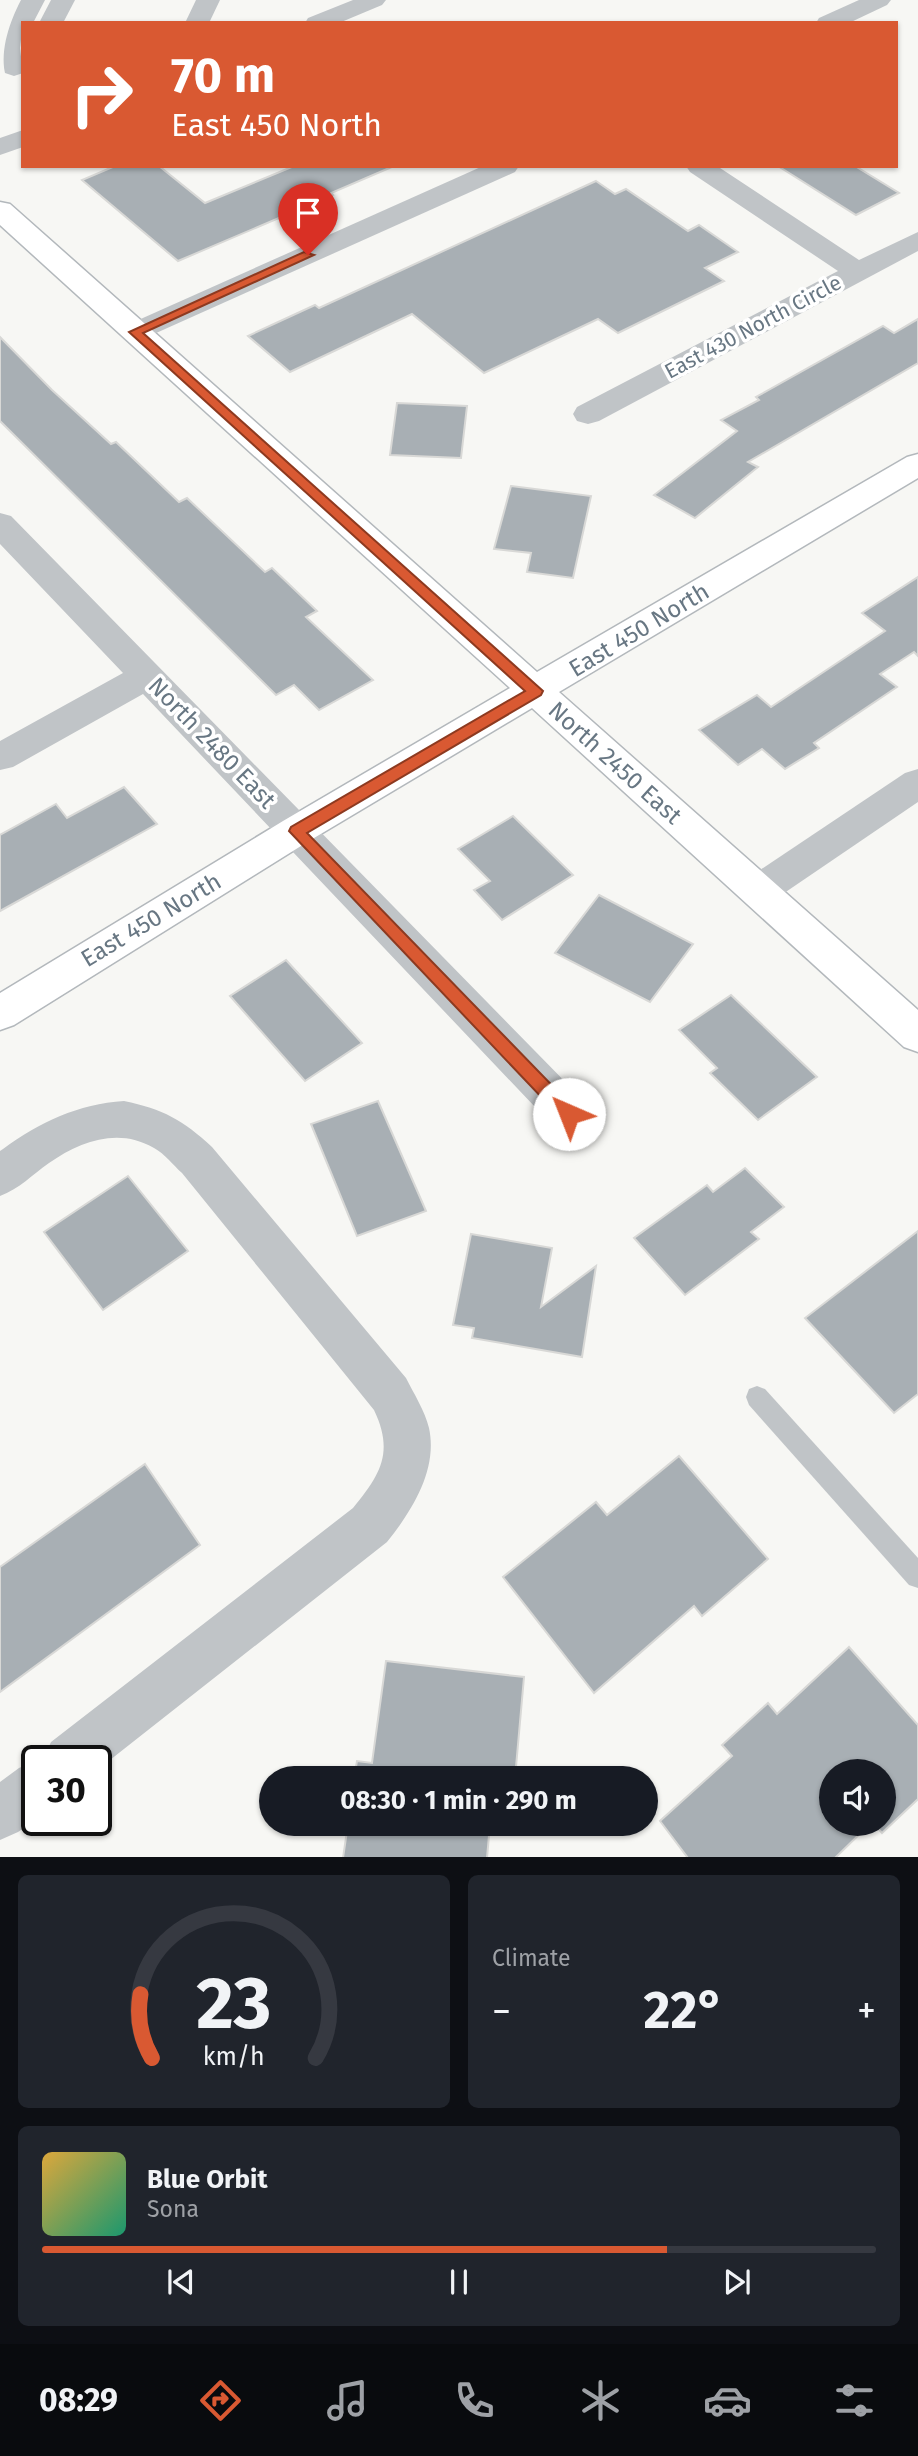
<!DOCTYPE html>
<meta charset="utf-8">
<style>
body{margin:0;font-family:"Fira Sans",sans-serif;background:#20242c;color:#f1f3f6;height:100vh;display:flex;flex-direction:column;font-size:26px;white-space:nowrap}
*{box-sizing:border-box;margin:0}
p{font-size:23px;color:#9ea1a6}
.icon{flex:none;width:38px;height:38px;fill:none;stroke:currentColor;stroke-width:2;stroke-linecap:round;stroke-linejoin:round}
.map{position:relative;height:1857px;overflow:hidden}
.panel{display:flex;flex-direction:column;gap:18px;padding:18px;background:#0d0f14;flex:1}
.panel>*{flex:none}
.banner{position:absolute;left:21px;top:21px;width:877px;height:147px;border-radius:0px;box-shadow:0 2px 5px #0004;background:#d95932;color:#fff;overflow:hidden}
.buttons{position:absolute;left:819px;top:1759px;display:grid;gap:14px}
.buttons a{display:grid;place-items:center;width:77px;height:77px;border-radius:50%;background:#171b24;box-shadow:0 2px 5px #0004;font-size:35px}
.speed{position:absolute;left:21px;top:1745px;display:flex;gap:14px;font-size:35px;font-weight:700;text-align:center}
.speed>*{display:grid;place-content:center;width:91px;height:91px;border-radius:50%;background:#171b24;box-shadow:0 2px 5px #0004;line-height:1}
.speed .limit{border:4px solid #111;border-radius:10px;background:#fff;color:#111}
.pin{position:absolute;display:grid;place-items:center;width:60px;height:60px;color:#fff;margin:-72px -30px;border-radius:50% 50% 50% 0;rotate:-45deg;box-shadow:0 0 7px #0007}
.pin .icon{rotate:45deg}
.me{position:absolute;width:77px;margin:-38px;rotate:316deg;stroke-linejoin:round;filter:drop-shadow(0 0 5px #0008)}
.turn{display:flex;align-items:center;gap:24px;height:147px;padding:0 35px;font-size:32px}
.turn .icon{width:91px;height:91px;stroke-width:2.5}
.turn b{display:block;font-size:49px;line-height:60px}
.big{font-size:52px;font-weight:700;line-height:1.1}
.panel .tile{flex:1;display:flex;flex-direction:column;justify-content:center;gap:10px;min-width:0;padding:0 24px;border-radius:10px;background:#20242c}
.panel .dial{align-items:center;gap:0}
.dial svg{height:182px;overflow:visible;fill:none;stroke:#363941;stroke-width:7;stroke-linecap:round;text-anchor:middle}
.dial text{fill:#f1f3f6;stroke:none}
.song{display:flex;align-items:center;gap:21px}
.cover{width:84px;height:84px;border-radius:10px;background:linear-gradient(135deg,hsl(40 70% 55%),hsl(160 70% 35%))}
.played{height:7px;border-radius:4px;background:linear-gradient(90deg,#d95932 75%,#363941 75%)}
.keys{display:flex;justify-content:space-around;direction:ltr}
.heat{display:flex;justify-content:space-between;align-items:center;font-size:38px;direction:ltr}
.panel .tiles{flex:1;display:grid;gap:18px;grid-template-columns:1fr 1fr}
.tile:last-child{grid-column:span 2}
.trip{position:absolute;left:259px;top:1766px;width:399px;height:70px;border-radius:35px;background:#171b24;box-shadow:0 2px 5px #0004;font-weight:700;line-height:70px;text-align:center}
.tab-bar{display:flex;height:112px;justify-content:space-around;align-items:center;background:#090b0e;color:#9ea1a6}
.tab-bar .icon{width:49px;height:49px}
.tab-bar .selected{color:#d95932}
.tab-bar b{font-size:32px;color:#f1f3f6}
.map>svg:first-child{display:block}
.building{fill:#a8afb4;stroke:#d8d8d6;stroke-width:2}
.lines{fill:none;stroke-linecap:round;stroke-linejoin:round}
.secondary-casing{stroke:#b3b8bc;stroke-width:3}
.lane{fill:#c0c4c7;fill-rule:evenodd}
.street{fill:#c0c4c7;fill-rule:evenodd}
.secondary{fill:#fff;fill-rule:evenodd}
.route{fill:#d95932;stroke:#8d3a20;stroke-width:2}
.labels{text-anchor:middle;stroke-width:7;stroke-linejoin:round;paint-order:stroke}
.far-street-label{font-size:21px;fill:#687783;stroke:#fff}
.street-label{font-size:24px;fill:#687783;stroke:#fff}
</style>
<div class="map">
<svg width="918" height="1858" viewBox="0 0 918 1858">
<rect width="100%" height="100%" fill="#f7f7f4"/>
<g class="building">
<path d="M115,166h44l46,37 89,-37h100l-63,27 2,2 -155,66 -96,-81z"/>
<path d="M778,166h77l44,27 -43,22z"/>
<path d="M596,181l19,13 11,-5 62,42 11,-6 39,27 -33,16 19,13 -106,52 -20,-14 -114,54 -72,-59 -122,58 -42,-36 67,-31 4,3z"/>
<path d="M918,319v44l-170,99 10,5 -63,51 -41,-23 83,-64 -16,-11 38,-20 -3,-3 127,-71 11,7z"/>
<path d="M0,337l52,53 59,54 5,-2 63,60 8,-4 78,74 7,-4 45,43 -11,6 67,63 -54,30 -25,-25 -18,10 -276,-274z"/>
<path d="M397,403l70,3 -6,52 -71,-3z"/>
<path d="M511,486l80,10 -18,82 -46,-6 4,-19 -37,-4z"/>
<path d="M918,577v79l-4,-4 -34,22 17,13 -83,56 5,5 -34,21 -23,-20 -24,16 -39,-35 58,-35 14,12 114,-76 -23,-18z"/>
<path d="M124,787l33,37 -157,87v-76l56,-31 11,14z"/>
<path d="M513,816l60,59 -71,45 -28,-30 16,-9 -32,-32z"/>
<path d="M599,895l94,49 -43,58 -95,-49z"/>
<path d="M286,960l76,83 -57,38 -75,-85z"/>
<path d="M731,995l86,82 -59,43 -48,-47 7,-5 -38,-38z"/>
<path d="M378,1101l48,110 -69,25 -46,-112z"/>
<path d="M745,1168l39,39 -33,25 8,7 -74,56 -51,-57 73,-53 6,7z"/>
<path d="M128,1176l60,75 -85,59 -59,-78z"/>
<path d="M918,1231v163l-24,19 -89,-95z"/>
<path d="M471,1234l81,14 -11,59 55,-41 -14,91 -110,-19 2,-10 -21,-3z"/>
<path d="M679,1456l89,103 -66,57 -8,-10 -100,87 -91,-116 93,-75 11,13z"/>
<path d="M145,1464l55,81 -200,147v-125z"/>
<path d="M849,1647l69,78v74l-36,34 -8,-9h10v-53h-53v53h39l-35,34h-147l-28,-37 72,-65 -10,-11 46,-42 9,11z"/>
<path d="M386,1661l138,16 -9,101h-161l3,-17 15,2z"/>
<path d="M348,1824h142l-3,34h-144z"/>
</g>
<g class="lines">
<g class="secondary-casing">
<path id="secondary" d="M0,202l10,2 527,468 370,-215 11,-3v24l-359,214 359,318v42l-14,-5 -372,-339 -223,133 -295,184 -14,5v-37l283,-172 227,-133 -510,-463z"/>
</g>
<path class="lane" d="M757,1386l8,3 153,169v30l-9,-3 -160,-180 -3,-8 3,-8z"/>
<g class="street">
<path d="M21,0h24l-12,23h-10l-3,25 3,25 -9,3 -9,-3c-5,-24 5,-52 16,-73z"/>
<path d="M51,0h24l-12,23h-24z"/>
<path d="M196,0h24l-11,23h-24z"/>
<path d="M353,0h33l-4,5 -43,18h-34l3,-5z"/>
<path d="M859,0h32l-4,5 -38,18h-33l3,-5z"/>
<path d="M23,130v17l-23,8v-17z"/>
<path d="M483,166h36l-4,6 -370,166 -10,3 -10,-3 -5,-6 5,-6z"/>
<path d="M686,166h31l142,94 59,-28v19l-319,170 -11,3 -11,-3 -4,-7 4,-7 261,-136 -148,-99z"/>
<path d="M0,513l11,3 573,585 6,13 -6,13 -15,5 -15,-5 -411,-433 -130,73 -13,3v-29l123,-68 -123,-129z"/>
<path d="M918,769v33l-147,100 -13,4 -13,-4 -6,-11 6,-11 160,-107z"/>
<path d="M124,1101c39,8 59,19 88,46l194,231c8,16 19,33 23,50 9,42 -17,83 -42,114l-291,229v-11h-53l8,-18 302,-234c28,-34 41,-56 21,-98l-192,-237c-9,-8 -17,-19 -28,-25 -35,-21 -74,-7 -105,15 -17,12 -30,26 -49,33v-45l3,-2c37,-27 75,-45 121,-48z"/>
<path d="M37,1760v59l-19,13 -18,8v-58l19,-14z"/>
</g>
<use href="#secondary" class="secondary"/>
</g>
<path class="route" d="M304,252l10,3 -171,78 400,358 -2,4 -234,138 268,276 3,5 -3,6 -6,2 -6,-2 -274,-289 2,-4 234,-136 -396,-359z"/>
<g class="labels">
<g class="far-street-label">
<text transform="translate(753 327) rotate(-28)" y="7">East 430 North Circle</text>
</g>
<g class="street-label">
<text transform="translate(639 630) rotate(-31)" y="8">East 450 North</text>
<text transform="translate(212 743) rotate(46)" y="8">North 2480 East</text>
<text transform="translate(615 763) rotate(42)" y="8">North 2450 East</text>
<text transform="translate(151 920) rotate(-31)" y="8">East 450 North</text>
</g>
</g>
</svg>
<div class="buttons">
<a><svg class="icon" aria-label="sound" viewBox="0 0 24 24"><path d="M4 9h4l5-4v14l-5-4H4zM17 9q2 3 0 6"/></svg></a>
</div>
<div class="speed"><div class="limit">30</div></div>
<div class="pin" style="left:308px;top:255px;background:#d93025"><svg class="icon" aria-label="arrive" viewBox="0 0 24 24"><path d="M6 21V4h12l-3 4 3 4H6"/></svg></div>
<svg class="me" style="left:569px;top:1114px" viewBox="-20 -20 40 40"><circle r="19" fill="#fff"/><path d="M0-13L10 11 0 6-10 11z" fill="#d95932"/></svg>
<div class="trip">08:30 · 1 min · 290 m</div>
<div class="banner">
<div class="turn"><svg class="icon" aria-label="right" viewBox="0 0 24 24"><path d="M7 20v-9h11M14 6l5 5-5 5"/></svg><div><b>70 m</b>East 450 North</div></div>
</div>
</div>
<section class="panel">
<div class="tiles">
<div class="tile dial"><svg viewBox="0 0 100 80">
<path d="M14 69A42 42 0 1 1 86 69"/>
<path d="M14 69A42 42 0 0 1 9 41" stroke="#d95932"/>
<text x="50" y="56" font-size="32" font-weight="700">23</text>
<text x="50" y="72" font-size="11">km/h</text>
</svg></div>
<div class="tile"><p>Climate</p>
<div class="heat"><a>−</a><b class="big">22°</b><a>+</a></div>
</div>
<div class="tile">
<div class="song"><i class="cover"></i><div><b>Blue Orbit</b><p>Sona</p></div></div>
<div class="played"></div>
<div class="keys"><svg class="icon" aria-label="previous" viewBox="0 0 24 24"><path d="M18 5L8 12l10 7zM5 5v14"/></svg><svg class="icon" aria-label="pause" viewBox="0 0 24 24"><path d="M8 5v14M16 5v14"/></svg><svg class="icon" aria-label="next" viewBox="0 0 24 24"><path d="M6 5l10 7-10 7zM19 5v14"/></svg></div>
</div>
</div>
</section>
<nav class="tab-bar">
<b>08:29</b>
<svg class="icon selected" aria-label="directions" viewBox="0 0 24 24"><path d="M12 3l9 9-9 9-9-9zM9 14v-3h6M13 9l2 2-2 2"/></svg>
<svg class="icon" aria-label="music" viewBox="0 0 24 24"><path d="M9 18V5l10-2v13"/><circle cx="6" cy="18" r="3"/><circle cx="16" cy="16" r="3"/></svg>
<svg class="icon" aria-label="phone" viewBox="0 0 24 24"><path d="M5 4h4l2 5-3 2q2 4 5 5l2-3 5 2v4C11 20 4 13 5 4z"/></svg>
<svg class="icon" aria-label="climate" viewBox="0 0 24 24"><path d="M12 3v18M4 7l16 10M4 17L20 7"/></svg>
<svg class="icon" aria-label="car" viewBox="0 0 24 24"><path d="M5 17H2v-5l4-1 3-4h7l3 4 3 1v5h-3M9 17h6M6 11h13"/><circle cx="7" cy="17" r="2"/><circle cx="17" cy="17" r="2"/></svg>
<svg class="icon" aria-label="filters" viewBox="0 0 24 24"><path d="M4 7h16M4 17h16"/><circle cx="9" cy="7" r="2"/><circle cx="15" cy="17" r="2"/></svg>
</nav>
